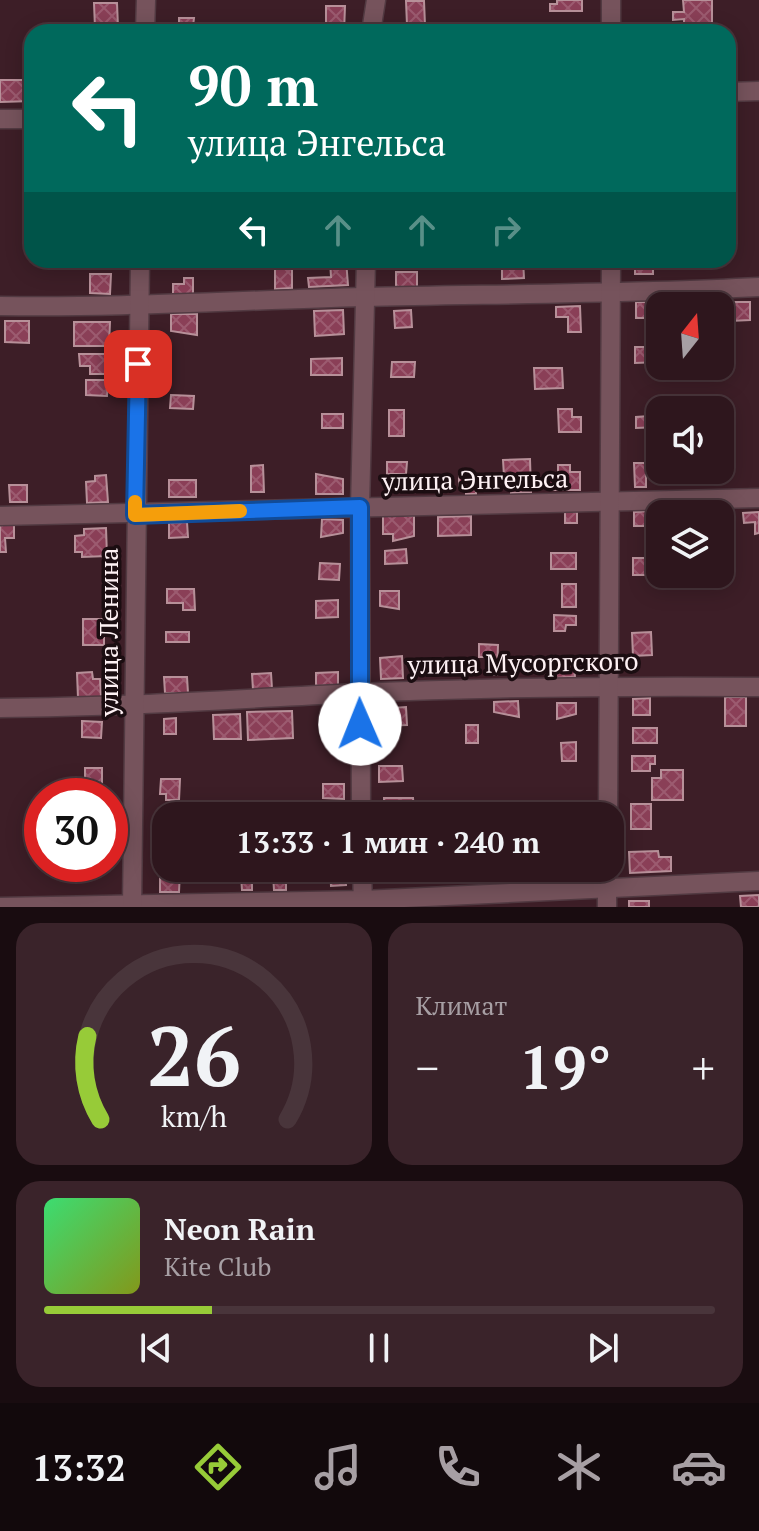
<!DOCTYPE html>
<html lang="ru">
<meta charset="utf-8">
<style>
body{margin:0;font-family:"PT Serif",serif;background:#3a232a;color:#f1f3f6;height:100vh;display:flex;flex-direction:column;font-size:30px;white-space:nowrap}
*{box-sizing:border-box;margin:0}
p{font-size:26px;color:#a79fa4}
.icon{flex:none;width:44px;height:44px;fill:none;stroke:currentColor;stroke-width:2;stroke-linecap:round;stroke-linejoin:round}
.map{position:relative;height:907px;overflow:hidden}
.panel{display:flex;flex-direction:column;gap:16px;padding:16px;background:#190c10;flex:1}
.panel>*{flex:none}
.guide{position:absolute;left:24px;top:24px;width:712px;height:244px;border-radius:24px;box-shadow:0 4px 20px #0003,0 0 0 2px #49353b;background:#00695c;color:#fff;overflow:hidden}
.needle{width:52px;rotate:17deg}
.tools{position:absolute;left:646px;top:292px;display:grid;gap:16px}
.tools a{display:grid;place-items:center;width:88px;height:88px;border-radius:16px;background:#2e161d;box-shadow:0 4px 20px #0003,0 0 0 2px #49353b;font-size:40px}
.speed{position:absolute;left:24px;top:778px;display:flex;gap:16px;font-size:40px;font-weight:700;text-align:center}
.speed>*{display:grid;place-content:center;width:104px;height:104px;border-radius:50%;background:#2e161d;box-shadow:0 4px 20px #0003,0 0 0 2px #49353b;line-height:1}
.speed .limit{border:12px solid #d22;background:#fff;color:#111}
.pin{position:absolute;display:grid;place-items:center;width:68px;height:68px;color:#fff;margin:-34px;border-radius:16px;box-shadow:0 4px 12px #0006}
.me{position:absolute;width:88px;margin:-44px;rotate:359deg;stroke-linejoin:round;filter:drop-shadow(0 0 6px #0008)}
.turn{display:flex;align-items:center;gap:28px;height:168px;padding:0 32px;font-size:36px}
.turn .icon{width:104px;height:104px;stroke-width:2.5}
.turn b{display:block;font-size:56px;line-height:68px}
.lanes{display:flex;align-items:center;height:76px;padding:0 32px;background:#0003;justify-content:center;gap:40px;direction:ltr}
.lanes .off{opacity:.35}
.big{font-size:60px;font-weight:700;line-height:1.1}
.panel .card{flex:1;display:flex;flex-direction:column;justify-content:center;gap:12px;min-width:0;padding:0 28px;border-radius:24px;background:#3a232a}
.panel .dial{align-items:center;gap:0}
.dial svg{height:208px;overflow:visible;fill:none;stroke:#49353b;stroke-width:7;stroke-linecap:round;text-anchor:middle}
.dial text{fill:#f1f3f6;stroke:none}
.song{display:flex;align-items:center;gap:24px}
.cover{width:96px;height:96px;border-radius:12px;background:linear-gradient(135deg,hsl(140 70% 55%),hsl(70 70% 35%))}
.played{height:8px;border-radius:4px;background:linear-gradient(90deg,#97cb38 25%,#49353b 25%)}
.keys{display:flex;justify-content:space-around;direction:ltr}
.heat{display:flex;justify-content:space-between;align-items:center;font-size:44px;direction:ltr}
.panel .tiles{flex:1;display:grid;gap:16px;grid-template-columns:1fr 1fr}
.card:last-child{grid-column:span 2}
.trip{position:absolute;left:152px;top:802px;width:472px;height:80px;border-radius:24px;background:#2e161d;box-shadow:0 4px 20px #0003,0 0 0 2px #49353b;font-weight:700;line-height:80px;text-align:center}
.menu{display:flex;height:128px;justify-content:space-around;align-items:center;background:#12090c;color:#a79fa4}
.menu .icon{width:56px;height:56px}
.menu .current{color:#97cb38}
.menu b{font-size:36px;color:#f1f3f6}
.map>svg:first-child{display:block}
.building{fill:url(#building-cross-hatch);stroke:#b79099;stroke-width:2}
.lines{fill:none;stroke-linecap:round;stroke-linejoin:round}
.minor-casing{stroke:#523a42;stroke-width:21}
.minor{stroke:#76535c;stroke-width:18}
.route-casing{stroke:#114b97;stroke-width:20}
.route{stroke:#1a73e8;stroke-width:14}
.slow{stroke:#f59e0b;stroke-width:14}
.labels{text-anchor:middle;stroke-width:7;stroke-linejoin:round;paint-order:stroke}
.street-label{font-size:26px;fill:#fef1f4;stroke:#1b0d11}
</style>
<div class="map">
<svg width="759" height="907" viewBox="0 0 759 907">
<defs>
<pattern id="building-cross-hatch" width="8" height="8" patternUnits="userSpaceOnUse" patternTransform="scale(2)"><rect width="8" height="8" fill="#8a3f57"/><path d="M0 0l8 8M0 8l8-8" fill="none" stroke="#9c5b70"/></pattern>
</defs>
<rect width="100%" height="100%" fill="#3d1e27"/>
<g class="building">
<path d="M557,0h25v11h-32v-7h7z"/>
<path d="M683,0h29v32h-28v-13l-11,1v-8h11z"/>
<path d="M406,1h18l1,24h-18z"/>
<path d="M94,3h23l1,24 -23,1z"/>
<path d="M326,6h19l-1,26h-18z"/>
<path d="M179,18h15l-1,8h16v6h-30z"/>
<path d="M0,80h32v21l-32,1z"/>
<path d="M728,118h5l1,27h-6z"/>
<path d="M330,260h16l2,25 -39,2 -1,-9 23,-1z"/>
<path d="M502,260h21l1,18 -22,1z"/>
<rect x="635" y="260" width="18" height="14"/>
<path d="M275,264h17v24l-17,1z"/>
<rect x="396" y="272" width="21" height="15"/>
<path d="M90,274h21l-1,20 -20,-1z"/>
<path d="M184,278h9v16h-20v-10h11z"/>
<rect x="636" y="302" width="21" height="16"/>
<path d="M729,302h21v18l-20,1z"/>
<path d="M580,306l1,26h-13v-15h-12v-10z"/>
<path d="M343,310l1,24 -29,2 -1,-25z"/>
<path d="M411,310l1,17 -17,1 -1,-17z"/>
<path d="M171,314h26v21l-26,-4z"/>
<path d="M5,321h24v22l-24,-1z"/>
<path d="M74,322h36l-1,24h-35z"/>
<path d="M635,347h25v15l-25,1z"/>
<path d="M79,354h30v20h-19v-8h-10z"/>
<path d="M342,358v17h-31v-16z"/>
<path d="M392,362h23l-1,15h-23z"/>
<path d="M534,368h28l1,20 -28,1z"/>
<path d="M86,380h22l-1,16 -21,-1z"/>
<path d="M171,395l23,1 -1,13 -23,-1z"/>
<path d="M558,409h14v8h9v15h-22z"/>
<path d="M650,409h9l1,18 -24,1v-11l14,-1z"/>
<rect x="389" y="410" width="15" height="26"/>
<rect x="322" y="414" width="21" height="14"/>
<path d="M530,459l1,33 -20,1v-17h-7l-1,-16z"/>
<path d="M387,462h20l-1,12h-19z"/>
<path d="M634,463h12v24h-11z"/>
<path d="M263,465l1,27h-13v-26z"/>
<path d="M558,465h12v7h10v18h-31l-1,-12h10z"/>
<rect x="704" y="470" width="12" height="15"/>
<path d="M316,474l27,5v15h-27z"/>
<path d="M106,475l2,27 -21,1 -1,-21 9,-1v-5z"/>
<path d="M476,475v19h-10v-8h-7v-10z"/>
<rect x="169" y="480" width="27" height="17"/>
<path d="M9,485h18v17h-17z"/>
<path d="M651,511v15h-17v-14z"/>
<rect x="565" y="512" width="12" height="11"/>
<path d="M759,512v21l-4,1v-12l-11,1 -1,-10z"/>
<path d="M383,516h31v20l-21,5v-7h-10z"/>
<path d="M471,516v19l-33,1v-19z"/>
<path d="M322,519l21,1v13l-22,4z"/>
<path d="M187,522l1,15 -19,1v-15z"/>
<path d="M0,524h14v14h-9l1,14h-6z"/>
<path d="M106,528l1,28 -25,1v-5h-7v-16l9,-1v-6z"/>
<path d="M406,549l1,14 -22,1v-13z"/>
<rect x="551" y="553" width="25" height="16"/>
<rect x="633" y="558" width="21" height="17"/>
<path d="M320,563l20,1 -1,16 -20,-1z"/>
<rect x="562" y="584" width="14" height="23"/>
<path d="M167,589h27l1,21h-12v-7h-16z"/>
<path d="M380,591h19v18l-19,-3z"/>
<path d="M338,600v17l-22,1v-17z"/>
<path d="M554,615l22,1v9h-10l-1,6h-11z"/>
<rect x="83" y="619" width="21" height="26"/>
<rect x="166" y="632" width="23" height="10"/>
<path d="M651,632l1,23 -19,1 -1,-23z"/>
<path d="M479,644l19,1 -1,30h-11v-18h-7z"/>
<path d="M402,656l1,22 -22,1 -1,-21z"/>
<path d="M550,665h24l1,12 -24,1z"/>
<path d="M92,672l1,7h7l1,18 -23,1 -1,-25z"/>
<path d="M338,672v13l-22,1v-13z"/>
<path d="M271,673l1,16 -19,1 -1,-16z"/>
<path d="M164,677h23l1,16h-23z"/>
<rect x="725" y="697" width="21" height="29"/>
<path d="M650,698v17h-17v-16z"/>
<path d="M518,701l1,16 -25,-5v-10z"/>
<path d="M557,703h19v11l-19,5z"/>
<path d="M406,707l1,18 -29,1v-17z"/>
<path d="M292,711l1,27 -45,2 -1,-28z"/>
<path d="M240,714l1,25h-27l-1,-24z"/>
<path d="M176,718v16h-12v-15z"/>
<path d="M82,721l20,1 -1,16 -19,-1z"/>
<rect x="466" y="725" width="12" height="18"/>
<rect x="633" y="728" width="24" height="15"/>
<path d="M576,742v19h-14l-1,-18z"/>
<path d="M632,756h23v8h-5v7h-18z"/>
<path d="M379,766h23l1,15 -24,1z"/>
<rect x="85" y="768" width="17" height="16"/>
<path d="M661,770h22v30h-31v-22h9z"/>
<path d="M161,779h19l-1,21h-13v-6h-6z"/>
<path d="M323,784h21v15l-21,-1z"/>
<path d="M384,798h29l1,11 -30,1z"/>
<rect x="631" y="804" width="20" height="25"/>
<rect x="158" y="840" width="8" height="13"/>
<path d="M658,851l1,6h12v14l-41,2 -1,-21z"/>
<path d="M265,868h21v22h-12l-1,-16h-8z"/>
<path d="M330,868h15l1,17 -15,1z"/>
<path d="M380,868h34v11l-34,1z"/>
<path d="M451,868h14l1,14h-14z"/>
<path d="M521,868h28l-1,17 -28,-1z"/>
<path d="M560,868l20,1v15h-20z"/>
<path d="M160,870l20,1 -1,21h-19z"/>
<path d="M252,874v16h-10l-1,-15z"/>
<path d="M759,895v12h-18l-1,-11z"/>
<rect x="629" y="901" width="20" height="6"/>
</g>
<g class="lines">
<g class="minor-casing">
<g id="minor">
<path d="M145,32l1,-32"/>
<path d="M371,32l5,-32"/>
<path d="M611,32v-32"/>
<path d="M728,92l31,-1"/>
<path d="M0,119h32"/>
<path d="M0,306c122,2 243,-6 364,-9 132,-3 263,-3 395,-10"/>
<path d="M0,516l759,-18"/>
<path d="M0,708c120,-1 238,-9 358,-15 134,-6 267,-7 401,-6"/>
<path d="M361,816l-1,-309 6,-247"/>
<path d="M608,816l3,-556"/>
<path d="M362,868l1,39"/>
<path d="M0,907l363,-7 396,-19"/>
<path d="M132,907l8,-647"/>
<path d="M607,907v-39"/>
</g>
</g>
<use href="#minor" class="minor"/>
</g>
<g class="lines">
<g class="route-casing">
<path id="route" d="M138,364l-3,151 225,-8v217"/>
</g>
<use href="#route" class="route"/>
<path class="slow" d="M135,502v13l105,-4"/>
</g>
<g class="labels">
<g class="street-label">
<text transform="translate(475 480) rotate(-1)" y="9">улица Энгельса</text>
<text transform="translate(109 632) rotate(-90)" y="9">улица Ленина</text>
<text transform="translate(523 663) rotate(-1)" y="9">улица Мусоргского</text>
</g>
</g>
</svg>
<div class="tools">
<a><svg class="needle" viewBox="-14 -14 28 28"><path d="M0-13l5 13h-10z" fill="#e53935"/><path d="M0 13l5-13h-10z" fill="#a79fa4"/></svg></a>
<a><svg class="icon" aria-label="sound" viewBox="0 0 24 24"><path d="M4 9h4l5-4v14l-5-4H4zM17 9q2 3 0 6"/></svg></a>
<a><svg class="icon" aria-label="layers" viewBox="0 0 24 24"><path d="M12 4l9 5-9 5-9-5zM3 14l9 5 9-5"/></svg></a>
</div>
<div class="speed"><div class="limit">30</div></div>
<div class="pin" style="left:138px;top:364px;background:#d93025"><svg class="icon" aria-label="arrive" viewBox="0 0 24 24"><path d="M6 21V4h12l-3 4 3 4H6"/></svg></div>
<svg class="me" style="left:360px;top:724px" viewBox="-20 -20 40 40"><circle r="19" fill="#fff"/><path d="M0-13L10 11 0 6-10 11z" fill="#1a73e8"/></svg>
<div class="trip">13:33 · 1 мин · 240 m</div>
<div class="guide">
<div class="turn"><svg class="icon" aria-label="left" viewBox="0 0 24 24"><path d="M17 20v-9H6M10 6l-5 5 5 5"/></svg><div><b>90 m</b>улица Энгельса</div></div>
<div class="lanes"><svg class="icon" aria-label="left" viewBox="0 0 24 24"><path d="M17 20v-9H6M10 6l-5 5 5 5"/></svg><svg class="icon off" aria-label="ahead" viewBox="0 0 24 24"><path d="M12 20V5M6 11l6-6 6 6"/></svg><svg class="icon off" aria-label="ahead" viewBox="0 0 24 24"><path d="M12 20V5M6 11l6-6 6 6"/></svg><svg class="icon off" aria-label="right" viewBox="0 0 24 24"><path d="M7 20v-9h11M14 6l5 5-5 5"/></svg></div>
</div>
</div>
<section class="panel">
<div class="tiles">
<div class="card dial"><svg viewBox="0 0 100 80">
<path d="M14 69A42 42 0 1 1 86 69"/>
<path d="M14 69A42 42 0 0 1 9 37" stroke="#97cb38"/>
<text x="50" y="56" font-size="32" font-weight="700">26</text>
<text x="50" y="72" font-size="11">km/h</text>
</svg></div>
<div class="card"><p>Климат</p>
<div class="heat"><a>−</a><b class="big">19°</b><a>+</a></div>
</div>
<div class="card">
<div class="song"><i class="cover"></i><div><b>Neon Rain</b><p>Kite Club</p></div></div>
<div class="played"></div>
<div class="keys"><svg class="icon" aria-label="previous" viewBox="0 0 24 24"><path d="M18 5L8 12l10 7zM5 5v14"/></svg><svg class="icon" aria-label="pause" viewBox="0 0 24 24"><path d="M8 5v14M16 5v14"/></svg><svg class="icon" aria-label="next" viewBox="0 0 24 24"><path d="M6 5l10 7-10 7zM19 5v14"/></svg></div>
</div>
</div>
</section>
<nav class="menu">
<b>13:32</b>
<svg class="icon current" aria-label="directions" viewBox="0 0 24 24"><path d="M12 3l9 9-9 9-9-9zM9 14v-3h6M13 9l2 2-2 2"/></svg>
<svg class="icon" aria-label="music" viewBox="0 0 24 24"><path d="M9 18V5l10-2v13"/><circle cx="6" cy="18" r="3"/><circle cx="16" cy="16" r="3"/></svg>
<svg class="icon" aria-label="phone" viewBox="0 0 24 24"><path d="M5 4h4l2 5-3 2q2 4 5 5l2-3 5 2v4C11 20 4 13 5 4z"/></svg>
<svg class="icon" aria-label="climate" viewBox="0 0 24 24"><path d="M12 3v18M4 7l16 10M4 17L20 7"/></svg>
<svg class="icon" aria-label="car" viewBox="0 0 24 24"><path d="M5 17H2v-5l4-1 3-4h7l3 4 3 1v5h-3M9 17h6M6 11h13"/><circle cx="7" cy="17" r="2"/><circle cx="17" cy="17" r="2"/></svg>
</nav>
